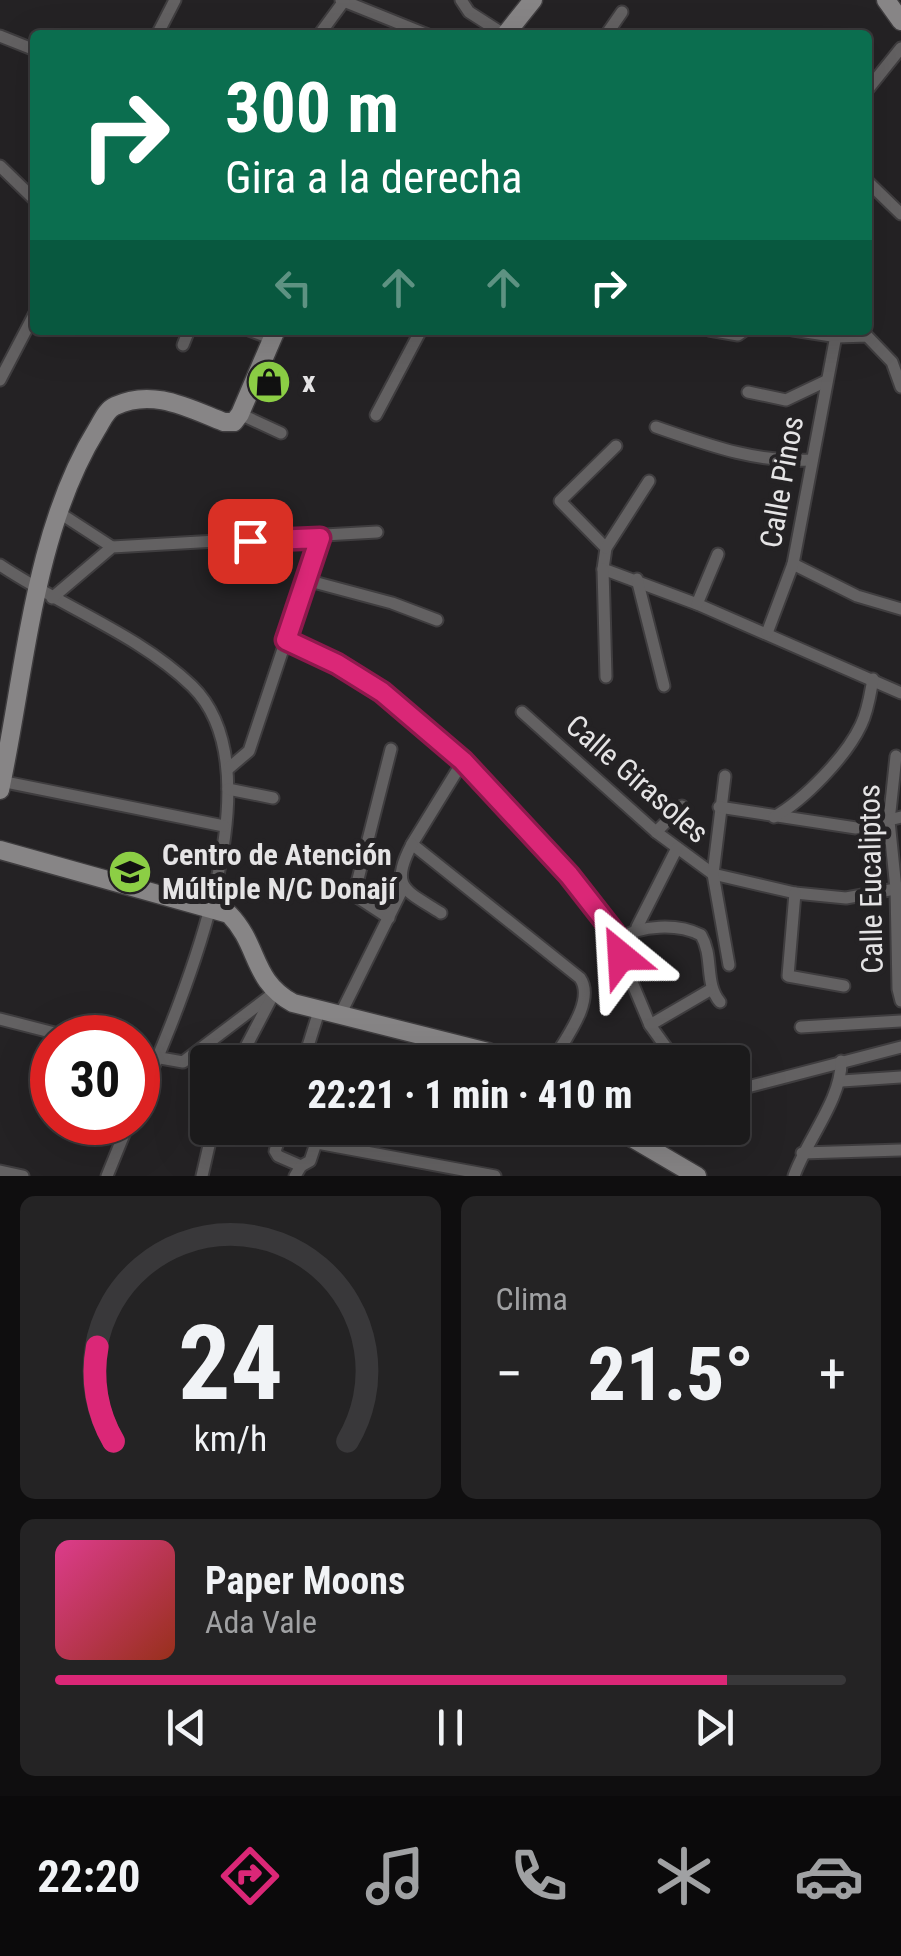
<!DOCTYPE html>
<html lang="es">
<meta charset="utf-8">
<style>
body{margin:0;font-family:"Roboto Condensed",sans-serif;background:#242324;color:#f1f3f6;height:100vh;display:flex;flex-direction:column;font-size:38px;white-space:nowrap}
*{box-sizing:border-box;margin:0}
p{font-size:32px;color:#a0a1a3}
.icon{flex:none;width:55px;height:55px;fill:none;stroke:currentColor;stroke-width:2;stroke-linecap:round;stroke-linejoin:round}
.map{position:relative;height:1176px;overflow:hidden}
.drawer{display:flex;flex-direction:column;gap:20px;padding:20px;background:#0f0e0f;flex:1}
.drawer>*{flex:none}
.top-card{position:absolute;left:30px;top:30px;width:842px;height:305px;border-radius:10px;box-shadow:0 10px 40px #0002,0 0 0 2px #39383a;background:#0b6e4f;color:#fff;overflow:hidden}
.speed{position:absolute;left:30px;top:1015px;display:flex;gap:20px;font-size:50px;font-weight:700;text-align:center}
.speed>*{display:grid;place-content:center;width:130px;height:130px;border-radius:50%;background:#1b1a1b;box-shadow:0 10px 40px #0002,0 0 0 2px #39383a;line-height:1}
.speed .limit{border:15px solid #d22;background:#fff;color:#111}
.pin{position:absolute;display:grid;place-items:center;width:85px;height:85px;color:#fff;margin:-42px;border-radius:20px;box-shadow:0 5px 15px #0006}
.me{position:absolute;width:110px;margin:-55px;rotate:333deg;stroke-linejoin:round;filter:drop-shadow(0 0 8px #0008)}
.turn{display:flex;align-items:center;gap:35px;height:210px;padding:0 30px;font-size:45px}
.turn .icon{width:130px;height:130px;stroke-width:2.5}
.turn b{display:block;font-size:70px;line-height:85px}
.lanes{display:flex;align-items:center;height:95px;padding:0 30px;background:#0003;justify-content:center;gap:50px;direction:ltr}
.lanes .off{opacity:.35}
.big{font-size:75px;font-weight:800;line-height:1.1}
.drawer .card{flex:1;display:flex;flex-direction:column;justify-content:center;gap:15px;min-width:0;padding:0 35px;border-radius:15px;background:#242324}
.drawer .dial{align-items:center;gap:0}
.dial svg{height:260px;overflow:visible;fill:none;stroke:#39383a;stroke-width:7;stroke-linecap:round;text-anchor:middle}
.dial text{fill:#f1f3f6;stroke:none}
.song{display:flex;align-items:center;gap:30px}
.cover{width:120px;height:120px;border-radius:15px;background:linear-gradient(135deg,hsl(330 70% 55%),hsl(10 70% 35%))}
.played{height:10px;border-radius:5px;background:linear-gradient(90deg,#db2777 85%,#39383a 85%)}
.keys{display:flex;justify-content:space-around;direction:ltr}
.heat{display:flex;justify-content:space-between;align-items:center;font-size:55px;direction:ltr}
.drawer .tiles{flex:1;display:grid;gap:20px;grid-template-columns:1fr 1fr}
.card:last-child{grid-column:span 2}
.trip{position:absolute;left:190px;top:1045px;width:560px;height:100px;border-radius:10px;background:#1b1a1b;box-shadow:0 10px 40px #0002,0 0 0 2px #39383a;font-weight:800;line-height:100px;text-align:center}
.tabs{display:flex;height:160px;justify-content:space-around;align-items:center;background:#0b0a0b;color:#a0a1a3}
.tabs .icon{width:70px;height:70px}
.tabs .current{color:#db2777}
.tabs b{font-size:45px;color:#f1f3f6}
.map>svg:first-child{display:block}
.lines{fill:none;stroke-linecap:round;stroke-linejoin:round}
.street-casing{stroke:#3f3d3f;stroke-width:15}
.secondary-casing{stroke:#3f3d3f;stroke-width:21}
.street{stroke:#636162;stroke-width:11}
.secondary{stroke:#878586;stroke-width:18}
.route-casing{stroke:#8e194d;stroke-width:25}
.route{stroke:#db2777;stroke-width:18}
.labels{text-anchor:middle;stroke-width:10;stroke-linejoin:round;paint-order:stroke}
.poi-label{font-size:30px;font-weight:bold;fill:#e5e4e5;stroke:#242224;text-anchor:start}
.street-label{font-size:30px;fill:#e5e4e5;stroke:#242224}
</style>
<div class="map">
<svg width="901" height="1176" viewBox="0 0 901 1176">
<rect width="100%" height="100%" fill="#242224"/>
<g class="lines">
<g class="street-casing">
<g id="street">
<path d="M341,0l87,35"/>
<path d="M461,0l8,12 36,23"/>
<path d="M157,35l18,-35"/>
<path d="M319,35l25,-34"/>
<path d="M606,35l16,-23"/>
<path d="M0,36l35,14"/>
<path d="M868,89l33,-41"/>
<path d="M0,166l35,34"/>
<path d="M868,182l33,32"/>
<path d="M249,330l24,9"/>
<path d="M709,330l29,5 7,-5"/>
<path d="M793,330l45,7 29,-1 25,26 9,25"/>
<path d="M183,345l6,-15"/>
<path d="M0,380l35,-67"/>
<path d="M748,392l38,8 40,-19"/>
<path d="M240,414l41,19"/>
<path d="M376,415l45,-85"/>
<path d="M656,427c52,18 100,36 156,33"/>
<path d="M616,446l-56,55 46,47 -3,21 94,35 204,89"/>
<path d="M58,512l54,35"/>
<path d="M606,548l43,-67"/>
<path d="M793,564l64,32 44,13"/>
<path d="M0,565c62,42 138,69 192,121 90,88 -13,322 -54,418"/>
<path d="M603,569l3,108"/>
<path d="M637,579l27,107"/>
<path d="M306,580l86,23 45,17"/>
<path d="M52,598l60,-51 265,-15"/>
<path d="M697,604l21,-50"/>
<path d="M767,633l26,-69 44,-234"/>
<path d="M285,640l52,25 45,27 81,69 106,114 50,64 2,17 29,69 18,25 16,12"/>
<path d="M522,712l134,120 57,42 82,19 51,5 55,-10"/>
<path d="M896,756l-7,65 7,68 2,100 3,12"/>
<path d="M463,761l-51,83 168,134c16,23 -16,62 -28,84"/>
<path d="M229,768l20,-17 71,-213"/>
<path d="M725,776l-12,98 16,91"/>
<path d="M0,781l224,45"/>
<path d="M228,789l45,9"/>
<path d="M719,807l137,21 45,-11"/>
<path d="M774,817c30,-17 72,-60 87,-92 7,-14 9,-30 12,-46"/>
<path d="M656,832l26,-26"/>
<path d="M412,844c-23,44 -7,46 29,69"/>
<path d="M795,893l-7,83 56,10"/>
<path d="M389,918l-32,-21 -2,-6 36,-142"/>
<path d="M637,927l40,-79"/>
<path d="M619,939c22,-14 58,-16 82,-4 13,22 3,48 19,67"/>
<path d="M341,1013l62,-125"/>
<path d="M0,1019l74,19"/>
<path d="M650,1025l60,-35"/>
<path d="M801,1027l100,-6"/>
<path d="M138,1054l45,8 91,-69"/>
<path d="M238,1062l35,-67"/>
<path d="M303,1062l17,-54"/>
<path d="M732,1066l8,-3"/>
<path d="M842,1081l59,-4"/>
<path d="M732,1091l169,-44"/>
<path d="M283,1128l-8,23 3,5 23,10"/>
<path d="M317,1143l178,33"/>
<path d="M802,1153l99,-3"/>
<path d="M0,1171l23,5"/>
<path d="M107,1176l22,-54"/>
<path d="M202,1176l11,-48"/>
<path d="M295,1176l6,-10 9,-5 11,-33"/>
<path d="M794,1176c13,-37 48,-77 47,-115"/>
</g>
</g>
<g class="secondary-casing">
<g id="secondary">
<path d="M886,0l15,21"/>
<path d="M505,35l28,-35"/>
<path d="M0,790c25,-116 33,-258 97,-361 5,-8 9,-19 18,-23 38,-18 73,2 109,16h10l6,-8 36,-84"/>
<path d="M0,850l229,64c31,32 22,66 64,89l195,49 26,10"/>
<path d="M615,1128l82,48"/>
</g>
</g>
<use href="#street" class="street"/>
<use href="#secondary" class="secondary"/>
</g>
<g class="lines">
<g class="route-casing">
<path id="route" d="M250,541l70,-3 -34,102 51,24 45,28 81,69 106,114 50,64 2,17"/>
</g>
<use href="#route" class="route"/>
</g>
<defs>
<g id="shop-disc" transform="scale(2.25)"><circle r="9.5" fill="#8cce45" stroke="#242224"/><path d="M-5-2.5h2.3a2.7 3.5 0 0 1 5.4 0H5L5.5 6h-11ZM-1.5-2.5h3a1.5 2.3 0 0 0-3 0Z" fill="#111"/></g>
<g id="school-disc" transform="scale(2.25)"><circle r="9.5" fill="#8cce45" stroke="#242224"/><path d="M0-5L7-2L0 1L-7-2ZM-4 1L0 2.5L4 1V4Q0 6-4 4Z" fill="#111"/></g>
</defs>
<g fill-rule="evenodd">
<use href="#shop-disc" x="269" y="382"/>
<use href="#school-disc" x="130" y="872"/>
</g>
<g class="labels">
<g class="poi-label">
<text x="302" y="392">x</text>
<text x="162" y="865">Centro de Atención<tspan x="162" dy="34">Múltiple N/C Donají</tspan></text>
</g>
<g class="street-label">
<text transform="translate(782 482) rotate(-80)" y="10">Calle Pinos</text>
<text transform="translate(637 779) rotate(41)" y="10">Calle Girasoles</text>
<text transform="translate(871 879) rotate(-91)" y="10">Calle Eucaliptos</text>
</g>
</g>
</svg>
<div class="speed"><div class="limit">30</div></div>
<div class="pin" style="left:250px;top:541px;background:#d93025"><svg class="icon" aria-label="arrive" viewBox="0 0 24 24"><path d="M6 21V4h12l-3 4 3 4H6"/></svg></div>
<svg class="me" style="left:621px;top:956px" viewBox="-20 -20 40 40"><path d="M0-17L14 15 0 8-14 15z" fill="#db2777" stroke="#fff" stroke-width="4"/></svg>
<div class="trip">22:21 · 1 min · 410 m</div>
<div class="top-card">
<div class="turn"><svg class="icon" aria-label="right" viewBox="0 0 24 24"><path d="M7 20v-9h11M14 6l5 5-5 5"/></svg><div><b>300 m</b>Gira a la derecha</div></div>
<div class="lanes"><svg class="icon off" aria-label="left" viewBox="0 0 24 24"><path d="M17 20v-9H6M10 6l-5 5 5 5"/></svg><svg class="icon off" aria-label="ahead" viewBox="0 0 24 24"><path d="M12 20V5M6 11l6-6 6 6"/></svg><svg class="icon off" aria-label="ahead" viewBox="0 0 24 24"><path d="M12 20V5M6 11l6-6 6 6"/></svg><svg class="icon" aria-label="right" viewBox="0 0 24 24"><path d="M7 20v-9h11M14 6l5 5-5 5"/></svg></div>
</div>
</div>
<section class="drawer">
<div class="tiles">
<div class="card dial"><svg viewBox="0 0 100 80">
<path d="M14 69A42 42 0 1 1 86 69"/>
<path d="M14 69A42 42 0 0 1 9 40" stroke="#db2777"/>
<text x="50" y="56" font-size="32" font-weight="700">24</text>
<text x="50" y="72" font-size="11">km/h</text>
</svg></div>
<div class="card"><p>Clima</p>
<div class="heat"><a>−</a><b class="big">21.5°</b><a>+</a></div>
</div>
<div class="card">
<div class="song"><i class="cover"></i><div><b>Paper Moons</b><p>Ada Vale</p></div></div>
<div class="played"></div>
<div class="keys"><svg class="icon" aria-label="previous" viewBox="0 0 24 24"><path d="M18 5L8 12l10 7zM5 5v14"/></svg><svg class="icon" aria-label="pause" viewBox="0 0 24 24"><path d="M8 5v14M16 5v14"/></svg><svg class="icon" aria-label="next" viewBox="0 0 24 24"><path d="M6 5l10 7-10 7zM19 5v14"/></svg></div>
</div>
</div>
</section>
<nav class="tabs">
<b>22:20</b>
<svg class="icon current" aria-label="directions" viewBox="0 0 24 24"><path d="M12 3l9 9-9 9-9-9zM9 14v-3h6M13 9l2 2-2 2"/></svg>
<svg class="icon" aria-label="music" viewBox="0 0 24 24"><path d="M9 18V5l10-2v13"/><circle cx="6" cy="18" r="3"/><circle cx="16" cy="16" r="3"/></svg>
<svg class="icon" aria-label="phone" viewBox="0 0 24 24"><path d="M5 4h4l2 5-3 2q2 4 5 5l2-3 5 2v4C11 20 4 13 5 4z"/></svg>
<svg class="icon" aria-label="climate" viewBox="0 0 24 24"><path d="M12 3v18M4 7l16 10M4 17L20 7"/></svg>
<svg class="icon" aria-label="car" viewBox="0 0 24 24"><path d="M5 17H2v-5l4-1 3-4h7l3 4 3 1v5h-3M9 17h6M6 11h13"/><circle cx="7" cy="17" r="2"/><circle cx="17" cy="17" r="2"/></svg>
</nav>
